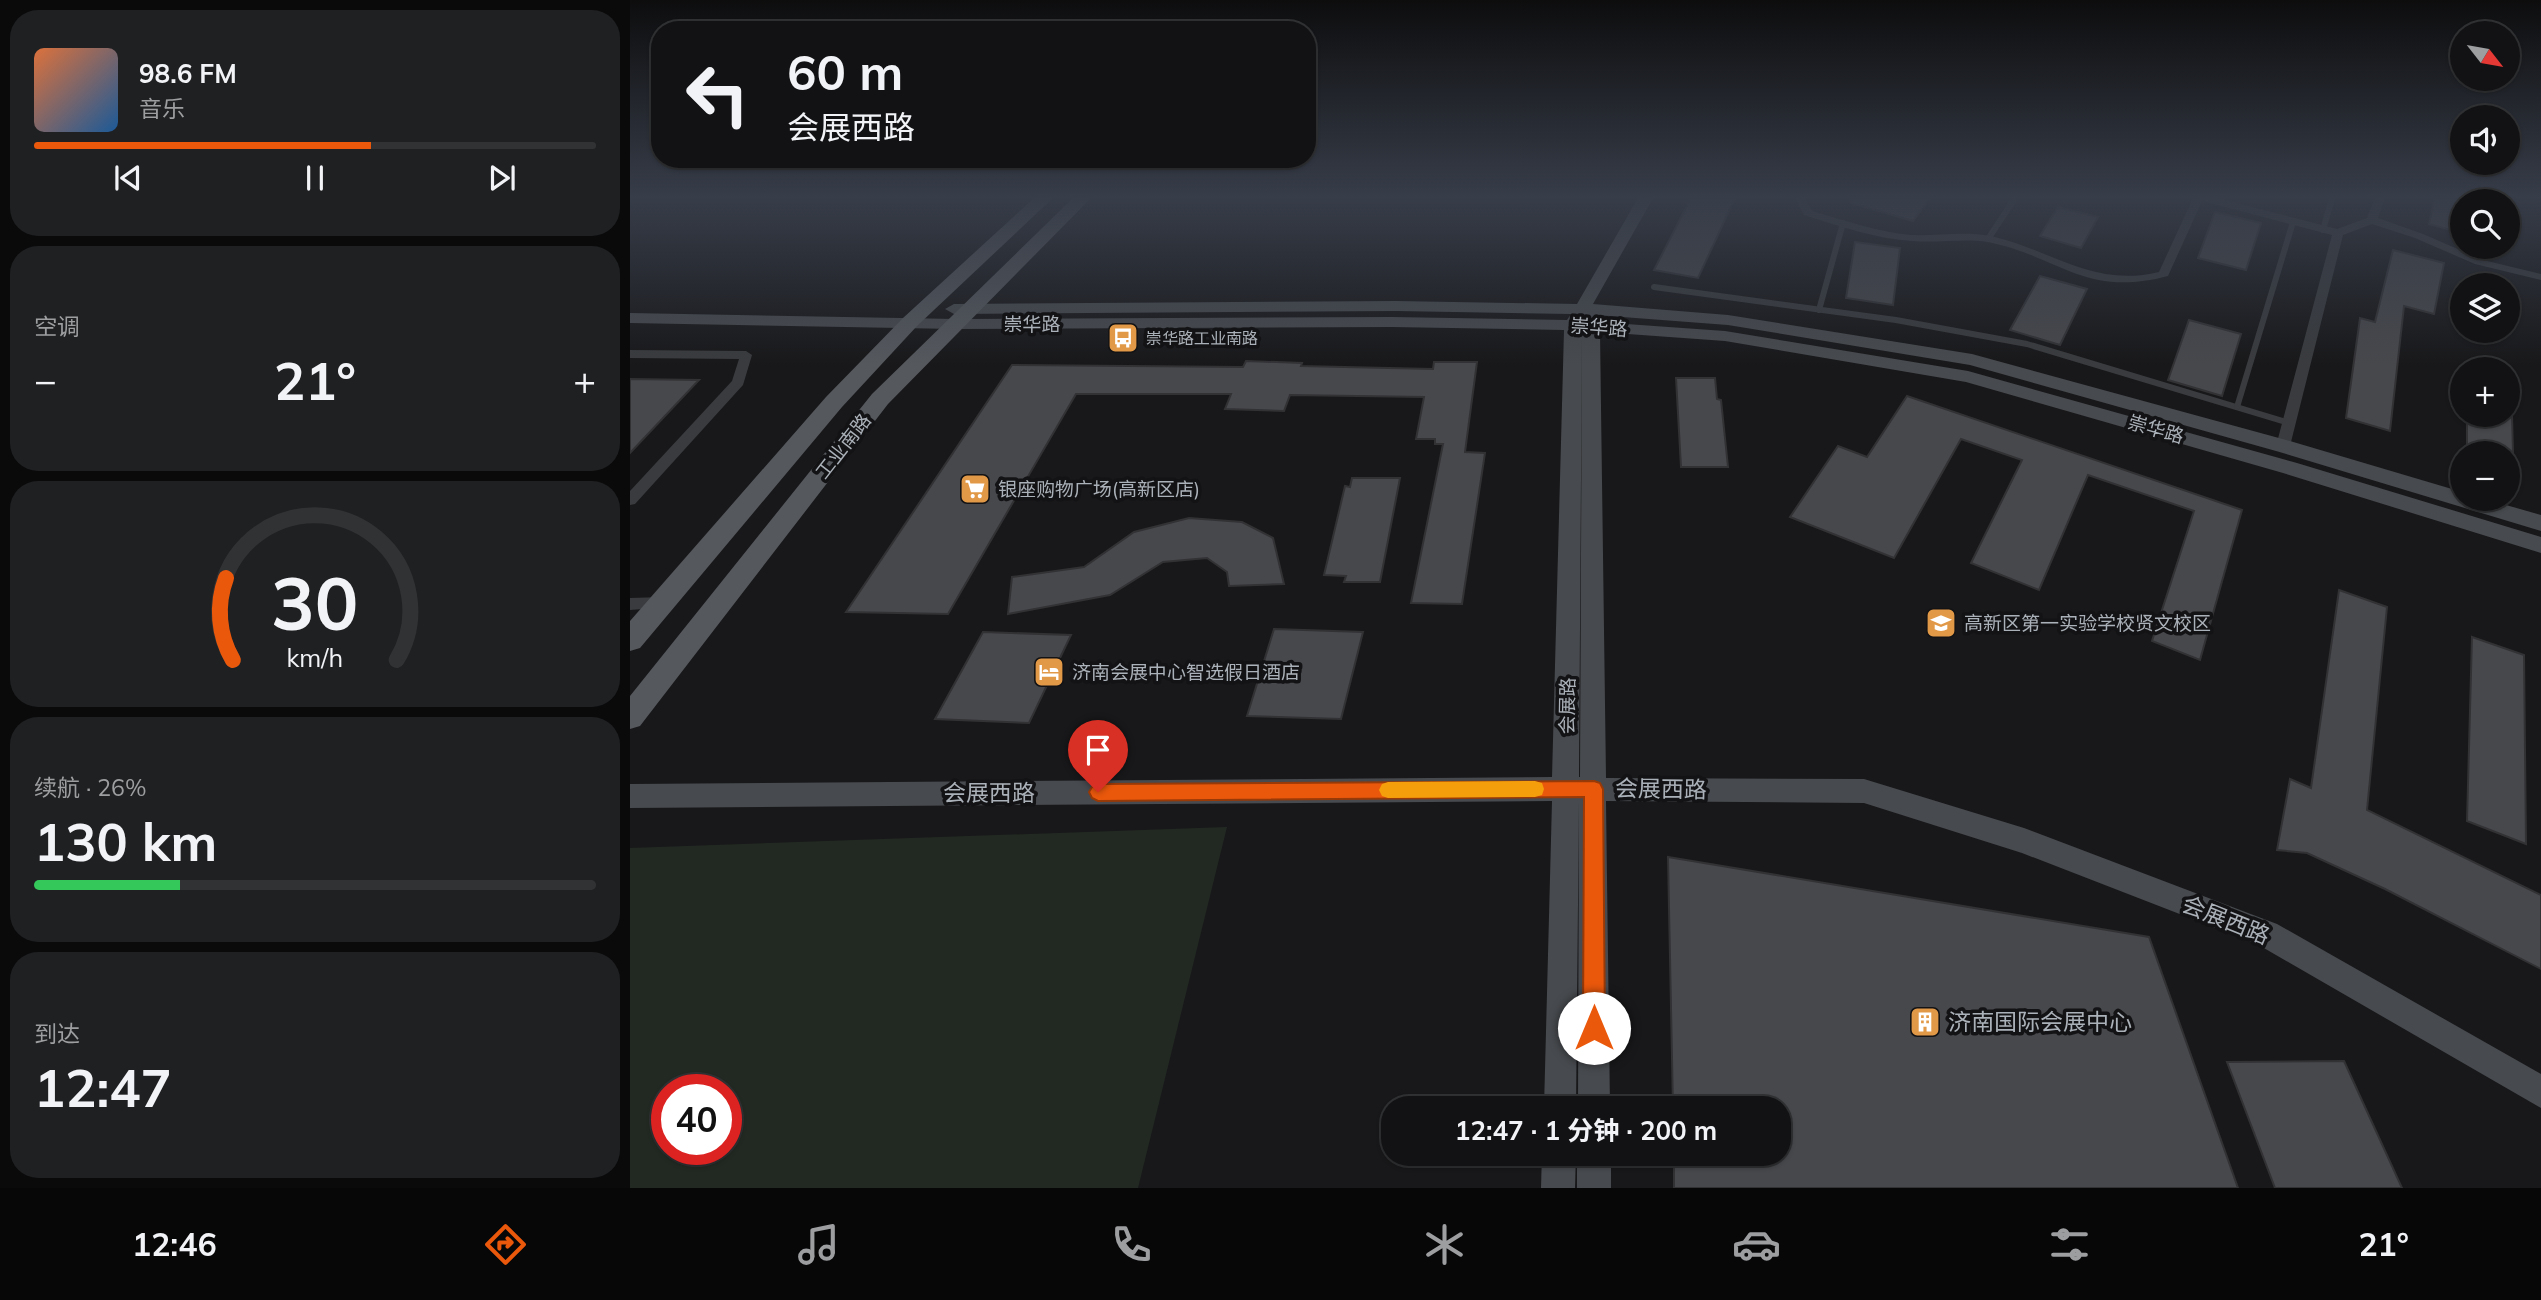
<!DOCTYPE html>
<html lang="zh">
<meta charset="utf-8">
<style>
body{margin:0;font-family:Mulish,"Noto Sans SC",sans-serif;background:#1f2022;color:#f1f3f6;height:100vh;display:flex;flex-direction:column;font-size:26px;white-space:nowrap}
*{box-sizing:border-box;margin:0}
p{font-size:23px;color:#9c9ea0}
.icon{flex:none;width:38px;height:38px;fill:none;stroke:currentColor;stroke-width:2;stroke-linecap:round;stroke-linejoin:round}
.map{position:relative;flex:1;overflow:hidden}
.panel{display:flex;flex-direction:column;gap:10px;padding:10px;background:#0a0a0b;width:630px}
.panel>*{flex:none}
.banner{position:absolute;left:21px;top:21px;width:665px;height:147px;border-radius:28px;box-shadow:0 2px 5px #0004,0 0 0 2px #313234;background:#121214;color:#f1f3f6;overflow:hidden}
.needle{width:46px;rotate:121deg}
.fabs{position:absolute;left:1820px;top:21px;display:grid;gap:14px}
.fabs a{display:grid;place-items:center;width:70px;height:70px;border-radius:50%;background:#121214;box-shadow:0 2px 5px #0004,0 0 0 2px #313234;font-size:35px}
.speed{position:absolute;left:21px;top:1074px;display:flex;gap:14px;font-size:35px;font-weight:700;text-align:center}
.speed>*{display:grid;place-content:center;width:91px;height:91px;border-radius:50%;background:#121214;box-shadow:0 2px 5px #0004,0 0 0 2px #313234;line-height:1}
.speed .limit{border:10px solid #d22;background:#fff;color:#111}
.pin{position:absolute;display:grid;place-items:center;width:60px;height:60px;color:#fff;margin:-72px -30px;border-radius:50% 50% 50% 0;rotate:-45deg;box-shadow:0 0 7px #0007}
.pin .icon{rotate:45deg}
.me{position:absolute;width:77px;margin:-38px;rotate:0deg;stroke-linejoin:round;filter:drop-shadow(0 0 5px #0008)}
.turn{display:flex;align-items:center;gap:24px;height:147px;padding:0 21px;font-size:32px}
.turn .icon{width:91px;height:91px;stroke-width:2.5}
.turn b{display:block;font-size:49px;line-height:60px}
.big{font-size:52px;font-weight:700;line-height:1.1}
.panel .tile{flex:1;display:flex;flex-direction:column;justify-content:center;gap:10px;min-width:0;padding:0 24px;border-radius:28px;background:#1f2022}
.panel .dial{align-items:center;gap:0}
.dial svg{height:182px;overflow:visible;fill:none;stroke:#313234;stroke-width:7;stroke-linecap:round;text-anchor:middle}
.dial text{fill:#f1f3f6;stroke:none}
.song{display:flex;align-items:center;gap:21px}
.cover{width:84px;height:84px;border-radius:10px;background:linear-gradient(135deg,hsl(20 70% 55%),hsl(210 70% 35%))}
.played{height:7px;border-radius:4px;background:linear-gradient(90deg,#ea580c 60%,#313234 60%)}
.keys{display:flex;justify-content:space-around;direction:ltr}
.heat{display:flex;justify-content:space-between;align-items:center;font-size:38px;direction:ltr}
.charge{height:10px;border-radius:5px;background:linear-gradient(90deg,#34c759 26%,#313234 0)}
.trip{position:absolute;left:751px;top:1096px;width:410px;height:70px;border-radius:28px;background:#121214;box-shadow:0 2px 5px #0004,0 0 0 2px #313234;font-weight:700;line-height:70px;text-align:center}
.tabs{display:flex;height:112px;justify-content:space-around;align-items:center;background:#070708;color:#9c9ea0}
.tabs .icon{width:49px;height:49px}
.tabs .on{color:#ea580c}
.tabs b{font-size:32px;color:#f1f3f6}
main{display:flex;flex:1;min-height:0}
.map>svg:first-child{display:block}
.green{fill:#222922;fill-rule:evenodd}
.building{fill:#47484c;stroke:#323235;stroke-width:2}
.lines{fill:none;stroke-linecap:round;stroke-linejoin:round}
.lane{stroke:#393b3e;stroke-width:6}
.street{fill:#393b3e;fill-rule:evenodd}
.secondary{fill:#474a4e;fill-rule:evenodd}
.primary{fill:#55585d;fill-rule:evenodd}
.route{fill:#ea580c;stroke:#983908;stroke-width:2}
.slow{fill:#f59e0b}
.labels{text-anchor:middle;stroke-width:7;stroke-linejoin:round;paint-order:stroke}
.far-poi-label{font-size:16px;fill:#abb1b8;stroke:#131315;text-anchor:start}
.street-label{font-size:19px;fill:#abb1b8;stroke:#131315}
.poi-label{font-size:19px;fill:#abb1b8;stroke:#131315;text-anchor:start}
.near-street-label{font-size:23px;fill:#abb1b8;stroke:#131315}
.near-poi-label{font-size:23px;fill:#abb1b8;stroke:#131315;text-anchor:start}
</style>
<main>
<section class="panel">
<div class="tile">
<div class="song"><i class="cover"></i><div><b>98.6 FM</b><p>音乐</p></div></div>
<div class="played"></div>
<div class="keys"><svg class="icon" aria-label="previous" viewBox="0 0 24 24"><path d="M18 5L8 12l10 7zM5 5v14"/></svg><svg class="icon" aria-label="pause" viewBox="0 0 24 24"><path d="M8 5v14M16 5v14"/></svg><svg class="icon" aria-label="next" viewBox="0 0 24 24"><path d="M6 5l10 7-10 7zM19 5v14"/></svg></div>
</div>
<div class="tile"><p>空调</p>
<div class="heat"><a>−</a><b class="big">21°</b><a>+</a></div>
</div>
<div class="tile dial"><svg viewBox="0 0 100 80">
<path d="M14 69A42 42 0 1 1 86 69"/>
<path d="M14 69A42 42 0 0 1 11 33" stroke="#ea580c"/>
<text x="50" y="56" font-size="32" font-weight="700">30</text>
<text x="50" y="72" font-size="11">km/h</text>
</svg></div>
<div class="tile"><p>续航 · 26%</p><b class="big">130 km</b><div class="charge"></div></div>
<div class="tile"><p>到达</p><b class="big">12:47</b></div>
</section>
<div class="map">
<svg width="1911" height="1188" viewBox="0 0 1911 1188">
<rect width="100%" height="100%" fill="#18181a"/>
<path class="green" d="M597,827l-89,361h-508v-340zM96,1090v60h-59v-60z"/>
<g class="building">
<path d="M1061,198h44l-37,80 -44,-8z"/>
<path d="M1222,198h78l-17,23 -62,-18z"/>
<path d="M1805,198h27v35l-33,-9z"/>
<path d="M1428,207l40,10 -17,31 -41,-12z"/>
<path d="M1585,212l46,11 -15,47 -48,-12z"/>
<path d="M1225,242l45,6 -7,57 -47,-7z"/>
<path d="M1763,250l51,13 -10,51 -30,-8 -14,125 -44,-13 14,-100 15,4z"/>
<path d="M1410,276l47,13 -27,56 -50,-15z"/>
<path d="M1559,320l52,14 -19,62 -54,-16z"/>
<path d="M616,361l56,2 -1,3 132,3 1,-7h43l-12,90 20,1 -23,151 -51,-1 32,-159h-8v-5h-19l8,-42 -134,-2 -6,16 -59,-2 6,-15h-155l-128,220 -102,-2 166,-247 231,2z"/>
<path d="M1046,378h39l2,21 4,1 7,67h-47z"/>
<path d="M0,379l69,1 -69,73z"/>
<path d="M1277,396l335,114 -42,150 -48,-19 42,-130 -106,-36 -49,115 -68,-27 51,-103 -61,-21 -67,119 -104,-41 48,-71 29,11z"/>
<path d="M1837,415h45l1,38h-34l-12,-3z"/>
<path d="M722,478h48l-20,104h-36l2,-6 -22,-1 21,-89 5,1z"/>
<path d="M559,518l53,4 31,16 11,46 -55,2 -2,-14 -20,-14 -44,4 -53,33 -102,19 4,-37 72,-10 50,-35z"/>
<path d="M1709,590l48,17 -20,203 174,85v74l-156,-80 -78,-36 -30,-3 13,-71 21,9z"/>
<path d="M644,629l89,3 -22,87 -94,-3z"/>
<path d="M353,632l88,3 -42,88 -94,-4z"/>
<path d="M1842,637l52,18 2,189 -59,-23z"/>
<path d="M1038,857l481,80 89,251h-564v-35h104v-45h-105z"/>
<path d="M1714,1061l58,127h-127l-48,-126z"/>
</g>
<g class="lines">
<g class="lane">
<path d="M1693,230l9,-32"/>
<path d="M1358,239l27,-41"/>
<path d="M1024,287l242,33 131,24 262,79"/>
<path d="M1189,310l24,-87"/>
<path d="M1607,407l56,-185"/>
</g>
<g class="street">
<path d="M1165,198h10l7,13c32,9 65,21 99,24 26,1 53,-4 80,1 61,14 102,52 168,36l34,-74h24l120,31 30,-11 8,-20h10l-7,20 45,16 60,26 58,14v6l-66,-16 -60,-26 -43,-14 -29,11 -53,211 -7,5 -7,-5 56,-211 -130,-34 -34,75c-83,22 -107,-19 -180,-34 -24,-4 -50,1 -75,-1 -37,-2 -73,-15 -109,-26z"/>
<path d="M0,350l116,1 6,4 -9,30 -108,119 -5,1v-14l102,-110 7,-22 -109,-1z"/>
<path d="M32,597l6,2 2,4 -2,4 -38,3v-12z"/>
</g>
<g class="secondary">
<path d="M1008,198h15l-60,106 135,11 244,39 318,87 172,51v7h23l56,16v16l-265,-80 -306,-86 -242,-40 -132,-10 2,7 127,9 243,40 329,92 244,74v16l-258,-80 -317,-91 -241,-41 -125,-9 6,446 258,1 160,49 253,96 264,150v34l-284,-164 -235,-91 -158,-50 -258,-2 4,307h-32l1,-307 -3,307h-32l8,-307 -922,7v-24l922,-7 12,-447 -172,-3 -436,2 -326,-6v-10l326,6 436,-2 175,3 4,-6 -175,-3 -442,3 -9,-5 9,-5 442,-3 181,3zM952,331l-2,446h-1z"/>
<path d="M912,1153h34l-1,35h-34z"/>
<rect x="947" y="1153" width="34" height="35"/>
</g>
<g class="primary">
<path d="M404,198h19l-136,128 -75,81 -202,241 -10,3v-30l196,-224 77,-79z"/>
<path d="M443,198h18l-203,206 -248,322 -10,3v-33l242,-302z"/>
</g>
</g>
<linearGradient id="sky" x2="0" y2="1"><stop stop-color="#0d0d0e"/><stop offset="0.54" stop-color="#373d49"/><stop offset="1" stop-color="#373d49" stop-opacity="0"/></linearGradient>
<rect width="1911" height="365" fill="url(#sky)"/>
<path class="route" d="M964,781l6,2 3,6 2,239 -3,8 -8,3 -8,-3 -3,-8 1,-231 -486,4 -6,-3 -3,-6 3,-5 6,-3z"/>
<path class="slow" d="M905,781l7,2 2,6 -2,6 -7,2 -147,1 -6,-2 -3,-6 3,-6 6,-2z"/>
<defs>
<g id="bus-square" transform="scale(1.575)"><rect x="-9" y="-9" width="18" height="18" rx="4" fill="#e29947" stroke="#131315"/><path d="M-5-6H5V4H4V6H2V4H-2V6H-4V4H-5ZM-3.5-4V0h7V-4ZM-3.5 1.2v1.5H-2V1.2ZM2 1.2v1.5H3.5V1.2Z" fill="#fff"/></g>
<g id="supermarket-square" transform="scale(1.575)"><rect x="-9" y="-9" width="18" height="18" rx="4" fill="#e29947" stroke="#131315"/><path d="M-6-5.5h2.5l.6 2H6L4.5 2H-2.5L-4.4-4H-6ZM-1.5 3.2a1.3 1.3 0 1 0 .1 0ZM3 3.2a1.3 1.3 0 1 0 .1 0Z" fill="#fff"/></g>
<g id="school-square" transform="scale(1.575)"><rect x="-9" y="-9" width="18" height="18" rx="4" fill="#e29947" stroke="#131315"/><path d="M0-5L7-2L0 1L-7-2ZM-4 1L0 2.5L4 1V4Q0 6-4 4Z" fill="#fff"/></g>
<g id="hotel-square" transform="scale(1.575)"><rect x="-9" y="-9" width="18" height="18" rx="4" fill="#e29947" stroke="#131315"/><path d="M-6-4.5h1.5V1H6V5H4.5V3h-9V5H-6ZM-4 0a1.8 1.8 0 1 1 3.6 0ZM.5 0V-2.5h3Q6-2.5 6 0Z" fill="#fff"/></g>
<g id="building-square" transform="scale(1.575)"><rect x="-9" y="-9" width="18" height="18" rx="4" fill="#e29947" stroke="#131315"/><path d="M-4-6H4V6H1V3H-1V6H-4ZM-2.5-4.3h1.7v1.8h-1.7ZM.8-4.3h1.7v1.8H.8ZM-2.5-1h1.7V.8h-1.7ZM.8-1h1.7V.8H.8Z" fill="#fff"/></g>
</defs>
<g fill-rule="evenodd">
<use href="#bus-square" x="493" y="338"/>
<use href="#supermarket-square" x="345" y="489"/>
<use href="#school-square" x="1311" y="623"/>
<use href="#hotel-square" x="419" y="672"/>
<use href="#building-square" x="1295" y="1022"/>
</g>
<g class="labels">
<g class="far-poi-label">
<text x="516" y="344">崇华路工业南路</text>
</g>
<g class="street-label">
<text x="402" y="331">崇华路</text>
<text transform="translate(969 327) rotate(4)" y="7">崇华路</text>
<text transform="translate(1526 429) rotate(16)" y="7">崇华路</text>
<text transform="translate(213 446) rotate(-52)" y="7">工业南路</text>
<text transform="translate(937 706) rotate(-89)" y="7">会展路</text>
</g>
<g class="poi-label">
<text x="368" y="496">银座购物广场(高新区店)</text>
<text x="1334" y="630">高新区第一实验学校贤文校区</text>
<text x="442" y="679">济南会展中心智选假日酒店</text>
</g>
<g class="near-street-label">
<text transform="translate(1031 789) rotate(1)" y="8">会展西路</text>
<text x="359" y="801">会展西路</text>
<text transform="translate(1596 920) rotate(22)" y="8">会展西路</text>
</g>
<g class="near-poi-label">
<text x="1318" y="1030">济南国际会展中心</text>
</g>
</g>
</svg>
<div class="fabs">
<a><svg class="needle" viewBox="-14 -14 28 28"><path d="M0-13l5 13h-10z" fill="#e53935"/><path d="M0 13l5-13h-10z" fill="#9c9ea0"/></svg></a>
<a><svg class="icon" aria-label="sound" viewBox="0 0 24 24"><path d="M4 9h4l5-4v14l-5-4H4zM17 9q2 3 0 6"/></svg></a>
<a><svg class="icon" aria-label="search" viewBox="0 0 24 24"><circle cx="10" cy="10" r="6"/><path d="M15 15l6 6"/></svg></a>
<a><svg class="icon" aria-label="layers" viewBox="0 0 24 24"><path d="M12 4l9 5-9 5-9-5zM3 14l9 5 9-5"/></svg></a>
<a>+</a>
<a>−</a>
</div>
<div class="speed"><div class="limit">40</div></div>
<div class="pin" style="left:468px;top:792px;background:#d93025"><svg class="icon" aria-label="arrive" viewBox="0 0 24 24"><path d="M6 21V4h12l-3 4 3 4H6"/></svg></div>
<svg class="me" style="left:964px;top:1028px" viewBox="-20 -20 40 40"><circle r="19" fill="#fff"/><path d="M0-13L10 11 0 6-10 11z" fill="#ea580c"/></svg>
<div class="trip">12:47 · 1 分钟 · 200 m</div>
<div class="banner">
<div class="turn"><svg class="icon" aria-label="left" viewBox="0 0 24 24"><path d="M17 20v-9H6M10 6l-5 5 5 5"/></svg><div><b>60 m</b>会展西路</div></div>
</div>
</div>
</main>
<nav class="tabs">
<b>12:46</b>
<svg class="icon on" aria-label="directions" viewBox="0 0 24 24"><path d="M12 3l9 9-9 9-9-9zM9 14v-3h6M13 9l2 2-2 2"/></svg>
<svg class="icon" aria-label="music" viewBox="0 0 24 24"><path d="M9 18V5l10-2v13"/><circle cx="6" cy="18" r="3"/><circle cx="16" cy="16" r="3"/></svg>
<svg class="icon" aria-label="phone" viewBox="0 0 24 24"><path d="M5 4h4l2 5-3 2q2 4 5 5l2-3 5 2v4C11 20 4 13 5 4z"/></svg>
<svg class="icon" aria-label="climate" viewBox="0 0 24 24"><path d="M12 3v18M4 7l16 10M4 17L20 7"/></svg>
<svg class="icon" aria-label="car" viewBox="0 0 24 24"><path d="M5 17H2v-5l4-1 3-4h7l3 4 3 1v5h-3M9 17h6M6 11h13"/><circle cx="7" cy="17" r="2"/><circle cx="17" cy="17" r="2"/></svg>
<svg class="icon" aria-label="filters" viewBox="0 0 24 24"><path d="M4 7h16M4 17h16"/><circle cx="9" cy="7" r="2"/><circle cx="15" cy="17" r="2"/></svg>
<b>21°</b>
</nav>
